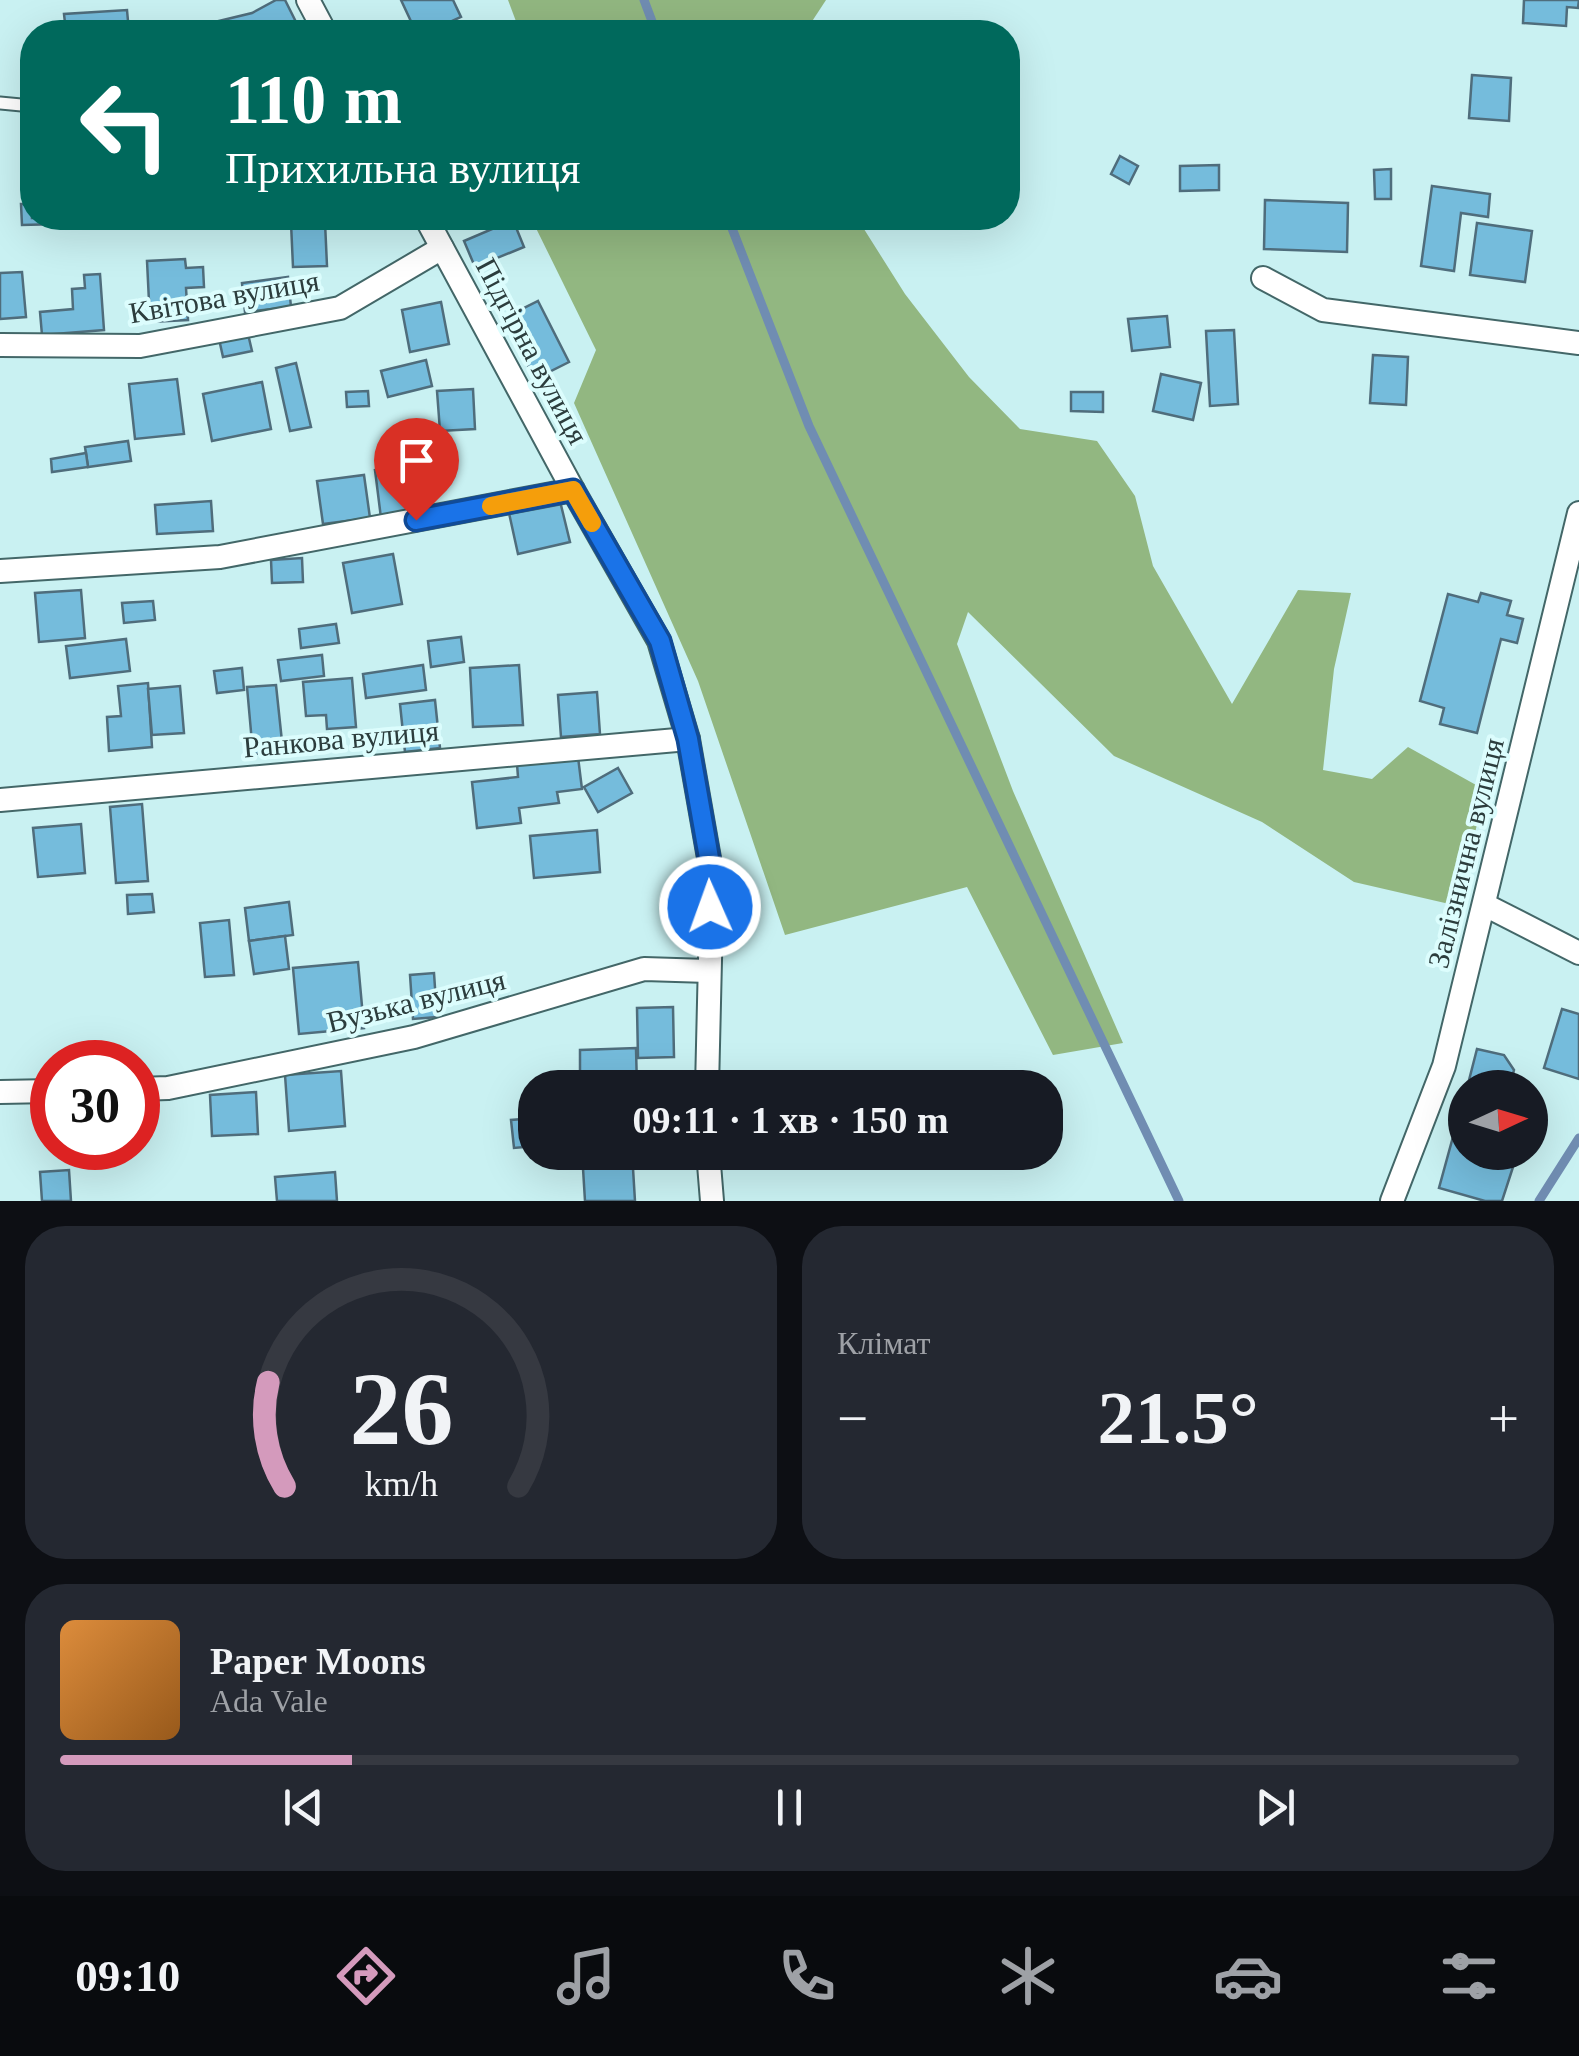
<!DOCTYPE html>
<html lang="uk">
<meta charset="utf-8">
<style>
body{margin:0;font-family:"Times New Roman",serif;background:#242831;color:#f1f3f6;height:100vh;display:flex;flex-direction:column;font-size:38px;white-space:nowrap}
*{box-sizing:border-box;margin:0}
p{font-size:32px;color:#9ea1a6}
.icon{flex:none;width:55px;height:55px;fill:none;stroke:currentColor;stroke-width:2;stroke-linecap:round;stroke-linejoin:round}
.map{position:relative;height:1201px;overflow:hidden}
.details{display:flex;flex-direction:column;gap:25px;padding:25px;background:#0d0f14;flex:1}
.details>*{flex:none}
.guide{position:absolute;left:20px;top:20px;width:1000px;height:210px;border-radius:40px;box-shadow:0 10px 40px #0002;background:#00695c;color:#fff;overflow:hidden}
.needle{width:65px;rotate:86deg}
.controls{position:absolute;left:1448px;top:1070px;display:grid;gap:20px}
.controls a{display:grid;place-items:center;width:100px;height:100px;border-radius:50%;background:#171b24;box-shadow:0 10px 40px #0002;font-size:50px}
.speed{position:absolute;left:30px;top:1040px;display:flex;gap:20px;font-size:50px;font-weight:700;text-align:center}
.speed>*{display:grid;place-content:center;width:130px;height:130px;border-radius:50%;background:#171b24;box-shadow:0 10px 40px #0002;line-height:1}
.speed .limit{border:15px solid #d22;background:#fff;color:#111}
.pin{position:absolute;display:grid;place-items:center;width:85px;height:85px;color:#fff;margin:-102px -42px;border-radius:50% 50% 50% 0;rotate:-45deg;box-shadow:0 0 10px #0007}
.pin .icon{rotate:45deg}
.me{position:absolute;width:110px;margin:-55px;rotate:358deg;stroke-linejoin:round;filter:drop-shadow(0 0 8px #0008)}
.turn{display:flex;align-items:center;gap:35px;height:210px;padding:0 40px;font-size:45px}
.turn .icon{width:130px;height:130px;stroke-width:2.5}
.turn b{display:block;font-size:70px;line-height:85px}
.big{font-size:75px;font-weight:800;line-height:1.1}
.details .tile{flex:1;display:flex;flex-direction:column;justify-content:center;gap:15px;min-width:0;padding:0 35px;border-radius:40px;background:#242831}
.details .dial{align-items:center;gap:0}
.dial svg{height:260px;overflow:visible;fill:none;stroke:#363941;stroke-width:7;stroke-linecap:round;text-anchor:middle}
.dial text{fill:#f1f3f6;stroke:none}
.song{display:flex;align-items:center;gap:30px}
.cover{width:120px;height:120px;border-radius:15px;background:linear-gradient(135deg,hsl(30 70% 55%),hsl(30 70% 35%))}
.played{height:10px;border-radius:5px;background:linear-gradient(90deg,#d49abc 20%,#363941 20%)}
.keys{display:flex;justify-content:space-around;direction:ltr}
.heat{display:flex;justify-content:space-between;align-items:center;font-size:55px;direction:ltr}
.details .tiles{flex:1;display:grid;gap:25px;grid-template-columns:1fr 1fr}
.tile:last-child{grid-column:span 2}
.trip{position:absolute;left:518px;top:1070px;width:545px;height:100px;border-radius:40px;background:#171b24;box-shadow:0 10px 40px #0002;font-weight:800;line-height:100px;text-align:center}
.tabs{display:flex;height:160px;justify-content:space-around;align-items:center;background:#090b0e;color:#9ea1a6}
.tabs .icon{width:70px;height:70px}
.tabs .selected{color:#d49abc}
.tabs b{font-size:45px;color:#f1f3f6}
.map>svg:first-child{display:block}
.forest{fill:#92b781}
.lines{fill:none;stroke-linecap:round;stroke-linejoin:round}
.stream{stroke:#708db2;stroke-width:9}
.building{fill:#75bcdc;stroke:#4f6d7c;stroke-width:2.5}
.lane-casing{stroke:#436768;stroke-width:15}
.street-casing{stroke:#436768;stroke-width:26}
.lane{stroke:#fff;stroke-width:11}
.street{stroke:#fff;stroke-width:22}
.route-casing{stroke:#114b97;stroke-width:25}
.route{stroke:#1a73e8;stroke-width:18}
.slow{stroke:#f59e0b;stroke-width:18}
.labels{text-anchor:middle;stroke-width:8;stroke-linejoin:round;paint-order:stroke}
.street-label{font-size:30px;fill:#2c3d3d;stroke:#dcfdfd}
</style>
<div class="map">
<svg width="1579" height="1201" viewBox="0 0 1579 1201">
<rect width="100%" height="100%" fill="#c9f1f2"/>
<g class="forest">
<path d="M508,0h318l-21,32h-285z"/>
<path d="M531,218h326l48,76 64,83 51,52 77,12 38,55 18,70 79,138 66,-114 53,3 -17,76 -11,101 49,9 36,-32 77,43 -27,116 -104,-24 -92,-60 -148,-66 -146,-144 -11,32 56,147 110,252 -70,12 -86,-168 -182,48 -87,-254 -124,-278 22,-53z"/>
</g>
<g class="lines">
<g class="stream">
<path d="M644,0l12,32"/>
<path d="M728,218l81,208 370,775"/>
<path d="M1539,1201l40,-63"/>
</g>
</g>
<g class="building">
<path d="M276,0h9l16,32h-106l-1,-5 58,-14z"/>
<path d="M401,0h52l8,17 -33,15h-12z"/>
<path d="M1524,0h55l-1,8 -11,-1 -1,19 -43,-3z"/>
<path d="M127,10l2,22h-63l-2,-18z"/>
<path d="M1472,75l39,3 -2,43 -40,-3z"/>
<path d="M1120,156l18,10 -9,18 -18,-10z"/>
<path d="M1219,165v25l-39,1v-25z"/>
<path d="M1391,169v30h-16l-1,-29z"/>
<path d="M1432,186l58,8 -2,23 -27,-4 -7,58 -33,-5z"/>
<path d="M1265,200l83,3 -1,49 -83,-3z"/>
<path d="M21,204h11v14h28v6l-38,1z"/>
<path d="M513,220l11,27 -49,20 -11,-26z"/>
<path d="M325,222l2,44 -34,1 -2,-44z"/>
<path d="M1477,223l55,8 -7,51 -55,-7z"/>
<path d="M185,259l1,9 17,-1 1,20 -18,1 2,32 -38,2 -3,-61z"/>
<path d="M22,272l4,45 -26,2v-46z"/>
<path d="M100,274l4,56 -62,5 -2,-23 33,-3 -1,-20 13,-1 -1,-13z"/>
<path d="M288,277l3,30 -46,5 -3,-29z"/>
<path d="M538,301l31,61 -34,17 -31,-61z"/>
<path d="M441,302l8,42 -39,8 -8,-42z"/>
<path d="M1167,316l3,31 -38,4 -4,-32z"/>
<path d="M1234,330l4,74 -28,2 -4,-75z"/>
<path d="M248,334l4,17 -29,6 -4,-18z"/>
<path d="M1373,355l35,2 -2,48 -36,-2z"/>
<path d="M426,360l6,26 -44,11 -7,-26z"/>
<path d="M296,363l15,64 -21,4 -14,-63z"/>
<path d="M1161,374l40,9 -8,37 -40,-9z"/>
<path d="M177,379l7,55 -49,5 -6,-55z"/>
<path d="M262,382l9,47 -59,12 -9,-47z"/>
<path d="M473,389l2,40 -35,2 -3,-40z"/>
<path d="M368,391l1,15 -22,1 -1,-15z"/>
<path d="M1071,392h32v20l-32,-1z"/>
<path d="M128,441l3,20 -43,6 -3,-20z"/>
<path d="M86,453l2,14 -36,5 -1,-13z"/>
<path d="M415,465l6,48 -40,5 -6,-48z"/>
<path d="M364,475l6,43 -47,6 -6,-43z"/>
<path d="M211,501l2,30 -56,3 -2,-29z"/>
<path d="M560,501l10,41 -52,12 -9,-41z"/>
<path d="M393,554l9,50 -50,9 -9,-50z"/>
<path d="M302,558l1,24 -31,1 -1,-23z"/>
<path d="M81,590l4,48 -46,4 -4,-49z"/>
<path d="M1481,593l30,8 -4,14 16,4 -6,24 -16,-4 -24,94 -37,-9 4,-16 -24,-7 28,-107 30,8z"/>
<path d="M153,601l2,19 -31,3 -2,-20z"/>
<path d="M336,624l3,19 -38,5 -2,-19z"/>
<path d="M461,637l3,25 -33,5 -3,-26z"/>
<path d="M126,639l4,32 -60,7 -4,-32z"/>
<path d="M322,655l2,21 -43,5 -3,-21z"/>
<path d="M423,665l3,25 -60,8 -3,-24z"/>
<path d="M519,665l4,60 -50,2 -3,-59z"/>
<path d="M242,668l2,22 -27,3 -3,-22z"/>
<path d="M352,678l4,49 -29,2 -1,-14 -20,1 -3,-34z"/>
<path d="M148,683l4,64 -43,4 -2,-34 14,-1 -3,-30z"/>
<path d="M276,685l7,66 -30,3 -6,-67z"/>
<path d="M180,686l4,47 -32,2 -4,-46z"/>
<path d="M597,692l3,42 -39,3 -3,-42z"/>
<path d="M435,700l5,48 -35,4 -5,-48z"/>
<path d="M578,757l4,32 -25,3 2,11 -40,5 2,15 -44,5 -5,-46 46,-5 -1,-13z"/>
<path d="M618,768l14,25 -34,19 -14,-25z"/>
<path d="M142,804l6,77 -32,2 -6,-76z"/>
<path d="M81,824l4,49 -47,4 -5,-49z"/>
<path d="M597,830l3,42 -66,6 -4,-42z"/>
<path d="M152,894l2,18 -26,2 -1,-19z"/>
<path d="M289,902l4,33 -44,6 -4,-33z"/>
<path d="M229,920l5,55 -29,2 -5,-54z"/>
<path d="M285,936l4,33 -35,5 -5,-33z"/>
<path d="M358,962l6,66 -65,6 -6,-66z"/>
<path d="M434,973l3,44 -24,2 -3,-44z"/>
<path d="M673,1007l1,50 -36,1 -1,-50z"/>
<path d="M1562,1009l17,5v65l-35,-11z"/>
<path d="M636,1048l1,40h-57v-38z"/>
<path d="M1477,1049l27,6 10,15 -5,18h-42z"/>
<path d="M341,1071l4,55 -56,5 -4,-56z"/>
<path d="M256,1092l2,42 -46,2 -2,-41z"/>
<path d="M1465,1093v59h26l-2,8 24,7 -11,34h-17l-46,-13z"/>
<path d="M535,1118v28l-21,2 -3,-28z"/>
<path d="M71,1148h50l1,12 -51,2z"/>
<path d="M582,1152h50l3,49h-50z"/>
<path d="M69,1170l2,31h-29l-2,-29z"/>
<path d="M335,1172l2,29h-60l-2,-24z"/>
</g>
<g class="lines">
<g class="lane-casing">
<path id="lane" d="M0,103l32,3"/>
</g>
<g class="street-casing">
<g id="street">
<path d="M308,0l17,32"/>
<path d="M426,218l147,272 86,151 29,98 24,136 -5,213"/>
<path d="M1263,278l60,32 256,33"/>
<path d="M0,345l140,1 200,-38 102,-60"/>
<path d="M0,571l220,-14 353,-67"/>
<path d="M0,800l688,-61"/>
<path d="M1485,905l94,48"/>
<path d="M138,1089l30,-1 246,-51 230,-68 64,2"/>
<path d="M0,1092l52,-1"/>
<path d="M708,1152l4,49"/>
<path d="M1392,1201l52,-135 135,-553"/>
</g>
</g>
<use href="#lane" class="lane"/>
<use href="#street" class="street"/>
</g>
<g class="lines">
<g class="route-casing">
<path id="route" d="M416,520l157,-30 87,151 28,98 24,136 -2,32"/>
</g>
<use href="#route" class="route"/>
<path class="slow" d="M491,506l82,-16 19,33"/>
</g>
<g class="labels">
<g class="street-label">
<text transform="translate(224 297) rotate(-10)" y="10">Квітова вулиця</text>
<text transform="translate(532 351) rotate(62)" y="10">Підгірна вулиця</text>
<text transform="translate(341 739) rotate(-5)" y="10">Ранкова вулиця</text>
<text transform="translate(1466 853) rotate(-76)" y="10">Залізнична вулиця</text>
<text transform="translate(416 1001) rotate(-14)" y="10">Вузька вулиця</text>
</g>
</g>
</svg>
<div class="controls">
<a><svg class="needle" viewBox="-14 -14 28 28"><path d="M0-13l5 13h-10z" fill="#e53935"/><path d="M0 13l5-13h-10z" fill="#9ea1a6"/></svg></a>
</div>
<div class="speed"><div class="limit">30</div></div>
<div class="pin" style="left:416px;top:520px;background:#d93025"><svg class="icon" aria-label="arrive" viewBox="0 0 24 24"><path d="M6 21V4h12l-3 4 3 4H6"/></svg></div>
<svg class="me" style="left:710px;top:907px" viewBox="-20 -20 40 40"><circle r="17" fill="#1a73e8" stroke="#fff" stroke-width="3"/><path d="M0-11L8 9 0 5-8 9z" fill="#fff"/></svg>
<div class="trip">09:11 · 1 хв · 150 m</div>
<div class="guide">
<div class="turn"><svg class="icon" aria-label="left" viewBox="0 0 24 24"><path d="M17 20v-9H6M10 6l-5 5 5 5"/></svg><div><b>110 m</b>Прихильна вулиця</div></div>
</div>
</div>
<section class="details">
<div class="tiles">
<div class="tile dial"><svg viewBox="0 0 100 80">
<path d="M14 69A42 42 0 1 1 86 69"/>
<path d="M14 69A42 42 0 0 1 9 37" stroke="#d49abc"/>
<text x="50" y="56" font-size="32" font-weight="700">26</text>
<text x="50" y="72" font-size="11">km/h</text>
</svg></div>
<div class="tile"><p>Клімат</p>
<div class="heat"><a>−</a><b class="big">21.5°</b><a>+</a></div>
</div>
<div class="tile">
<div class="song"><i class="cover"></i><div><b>Paper Moons</b><p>Ada Vale</p></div></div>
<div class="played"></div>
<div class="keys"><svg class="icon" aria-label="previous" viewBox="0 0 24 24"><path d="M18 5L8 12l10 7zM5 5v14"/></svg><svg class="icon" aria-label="pause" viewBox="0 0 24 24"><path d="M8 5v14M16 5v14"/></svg><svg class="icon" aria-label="next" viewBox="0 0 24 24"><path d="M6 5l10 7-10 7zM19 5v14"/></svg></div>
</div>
</div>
</section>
<nav class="tabs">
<b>09:10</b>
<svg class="icon selected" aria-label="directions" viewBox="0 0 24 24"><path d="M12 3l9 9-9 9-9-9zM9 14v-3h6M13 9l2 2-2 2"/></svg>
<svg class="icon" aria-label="music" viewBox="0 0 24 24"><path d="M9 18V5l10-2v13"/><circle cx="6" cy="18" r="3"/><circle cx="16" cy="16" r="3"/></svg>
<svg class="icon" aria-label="phone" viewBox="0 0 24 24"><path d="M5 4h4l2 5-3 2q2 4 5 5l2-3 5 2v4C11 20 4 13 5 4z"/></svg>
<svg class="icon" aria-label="climate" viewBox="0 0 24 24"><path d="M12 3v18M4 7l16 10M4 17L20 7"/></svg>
<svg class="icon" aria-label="car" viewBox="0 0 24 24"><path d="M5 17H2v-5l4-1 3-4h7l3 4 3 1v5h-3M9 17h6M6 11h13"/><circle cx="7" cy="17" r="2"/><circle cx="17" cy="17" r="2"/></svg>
<svg class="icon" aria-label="filters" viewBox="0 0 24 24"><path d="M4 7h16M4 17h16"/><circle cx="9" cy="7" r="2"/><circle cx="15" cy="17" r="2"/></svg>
</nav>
